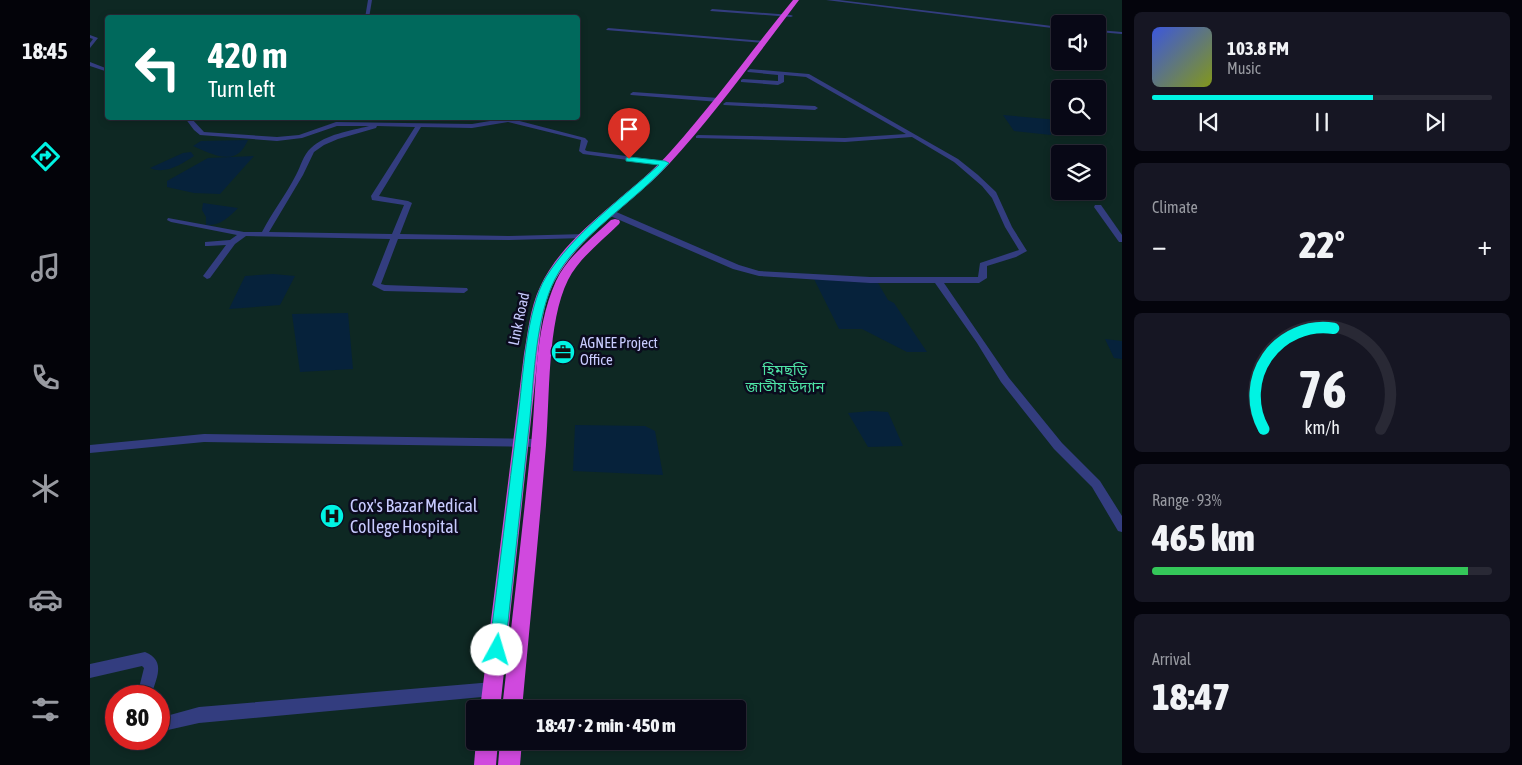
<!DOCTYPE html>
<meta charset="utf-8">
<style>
body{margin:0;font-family:"Asap Condensed","Noto Sans Bengali",sans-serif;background:#161623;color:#f1f3f6;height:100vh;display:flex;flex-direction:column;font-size:19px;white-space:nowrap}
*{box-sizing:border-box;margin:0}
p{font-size:16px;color:#989aa1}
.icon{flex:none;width:28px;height:28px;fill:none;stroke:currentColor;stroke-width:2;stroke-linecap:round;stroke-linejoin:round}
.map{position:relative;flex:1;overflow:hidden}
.panel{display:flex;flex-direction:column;gap:12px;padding:12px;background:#04040c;width:400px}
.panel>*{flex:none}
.guide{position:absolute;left:15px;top:15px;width:475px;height:105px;border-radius:5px;box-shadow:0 2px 8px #0003,0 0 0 1px #292935;background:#00695c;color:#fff;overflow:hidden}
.buttons{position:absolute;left:961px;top:15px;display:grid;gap:10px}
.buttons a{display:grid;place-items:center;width:55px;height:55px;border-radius:5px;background:#080816;box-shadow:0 2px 8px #0003,0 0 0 1px #292935;font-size:25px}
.speed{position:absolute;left:15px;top:685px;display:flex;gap:10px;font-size:25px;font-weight:700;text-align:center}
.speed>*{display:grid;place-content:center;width:65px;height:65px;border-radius:50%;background:#080816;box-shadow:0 2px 8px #0003,0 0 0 1px #292935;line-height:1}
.speed .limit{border:8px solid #d22;background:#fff;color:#111}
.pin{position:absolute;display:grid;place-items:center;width:42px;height:42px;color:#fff;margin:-51px -21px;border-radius:50% 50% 50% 0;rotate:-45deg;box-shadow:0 0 5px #0007}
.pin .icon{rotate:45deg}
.me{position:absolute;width:55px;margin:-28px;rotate:6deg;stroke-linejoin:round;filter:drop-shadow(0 0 4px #0008)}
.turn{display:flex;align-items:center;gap:18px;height:105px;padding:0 20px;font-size:22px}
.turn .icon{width:65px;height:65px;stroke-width:2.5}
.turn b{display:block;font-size:35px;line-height:42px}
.big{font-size:38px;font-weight:800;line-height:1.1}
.panel .tile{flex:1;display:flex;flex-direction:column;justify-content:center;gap:8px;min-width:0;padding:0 18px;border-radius:8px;background:#161623}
.panel .dial{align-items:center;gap:0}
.dial svg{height:130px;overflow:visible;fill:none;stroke:#292935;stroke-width:7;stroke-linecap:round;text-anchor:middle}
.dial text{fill:#f1f3f6;stroke:none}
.song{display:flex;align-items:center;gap:15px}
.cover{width:60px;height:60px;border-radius:8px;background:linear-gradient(135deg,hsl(230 70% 55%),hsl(70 70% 35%))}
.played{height:5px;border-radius:2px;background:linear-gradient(90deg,#00f3e3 65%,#292935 65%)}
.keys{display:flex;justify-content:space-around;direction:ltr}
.heat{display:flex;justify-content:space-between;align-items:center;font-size:28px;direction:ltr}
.charge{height:8px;border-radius:4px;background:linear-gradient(90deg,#34c759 93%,#292935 0)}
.trip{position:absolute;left:376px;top:700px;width:280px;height:50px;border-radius:5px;background:#080816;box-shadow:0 2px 8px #0003,0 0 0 1px #292935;font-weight:800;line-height:50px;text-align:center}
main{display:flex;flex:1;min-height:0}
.tab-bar{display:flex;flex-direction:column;width:90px;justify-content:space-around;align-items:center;background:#030309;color:#989aa1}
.tab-bar .icon{width:35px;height:35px}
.tab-bar .selected{color:#00f3e3}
.tab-bar b{font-size:22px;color:#f1f3f6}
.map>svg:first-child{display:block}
.green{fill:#0e2823;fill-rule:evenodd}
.water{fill:#06223b}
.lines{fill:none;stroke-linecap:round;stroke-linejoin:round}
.minor{fill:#333d7f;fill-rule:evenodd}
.trunk{fill:#d049de;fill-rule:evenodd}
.route{fill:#00f3e3;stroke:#009e94}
.labels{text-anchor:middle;stroke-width:5;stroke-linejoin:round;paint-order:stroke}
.street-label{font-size:15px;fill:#c8cbff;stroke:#0b0b1e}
.poi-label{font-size:15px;fill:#c8cbff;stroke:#0b0b1e;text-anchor:start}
.park-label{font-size:15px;fill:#4fe4a6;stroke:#0b0b1e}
.near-poi-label{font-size:18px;fill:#c8cbff;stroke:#0b0b1e;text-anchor:start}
</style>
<main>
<nav class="tab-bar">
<b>18:45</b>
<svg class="icon selected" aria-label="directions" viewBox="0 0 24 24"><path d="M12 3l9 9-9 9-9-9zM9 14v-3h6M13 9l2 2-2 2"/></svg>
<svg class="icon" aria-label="music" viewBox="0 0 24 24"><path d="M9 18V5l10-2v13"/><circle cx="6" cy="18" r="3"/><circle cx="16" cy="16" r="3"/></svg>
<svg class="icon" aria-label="phone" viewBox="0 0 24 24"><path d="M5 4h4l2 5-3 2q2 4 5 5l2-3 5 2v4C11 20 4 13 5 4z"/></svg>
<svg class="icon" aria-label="climate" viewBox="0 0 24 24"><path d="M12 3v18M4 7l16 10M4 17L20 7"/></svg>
<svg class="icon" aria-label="car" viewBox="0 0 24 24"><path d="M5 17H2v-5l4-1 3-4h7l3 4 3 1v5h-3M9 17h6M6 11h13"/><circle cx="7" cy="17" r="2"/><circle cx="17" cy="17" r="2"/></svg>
<svg class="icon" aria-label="filters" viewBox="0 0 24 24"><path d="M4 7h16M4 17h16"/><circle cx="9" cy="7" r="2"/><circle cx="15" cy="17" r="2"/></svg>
</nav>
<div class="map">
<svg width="1032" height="765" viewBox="0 0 1032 765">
<rect width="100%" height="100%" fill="#0b0b1e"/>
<path class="green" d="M0,0h1032v765h-1032zM18,18h470v100h-470zM970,24h38v37h-38zM970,89h38v37h-38zM970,154h38v37h-38zM26,696h43v43h-43zM385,709h263v32h-263z"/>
<g class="water">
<path d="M913,115l55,5 2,6h5l4,4 -18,1v4l-37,-4z"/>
<path d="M158,140c-2,4 -5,10 -9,13 -13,10 -34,-2 -46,-7l8,-5z"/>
<path d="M101,152l3,4c-12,8 -29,19 -44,12l33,-15z"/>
<path d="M164,156l-34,38 -26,-1 -27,-6v-6l41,-23z"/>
<path d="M113,203l35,5c-10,10 -18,18 -32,17v-8l-4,-7z"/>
<path d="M183,274l22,2 -15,29 -51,4 16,-33z"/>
<path d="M724,279l64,4 10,17 6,3 33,49h-20l-45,-23h-23z"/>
<path d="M258,313l5,56 -53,3 -8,-58z"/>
<path d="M1015,339l17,2v18l-8,-1z"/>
<path d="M782,411l16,1 15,34 -35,1 -20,-34z"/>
<path d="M485,425l70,1 10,5 8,44 -90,-4z"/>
</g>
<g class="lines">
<g class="minor">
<path d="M278,0h4l-3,18h-4z"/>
<path d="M736,0h13l221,27v2z"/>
<path d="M622,9l79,6 2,1 -2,1 -81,-6z"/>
<path d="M518,28l156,13 2,1 -2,1 -158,-13z"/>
<path d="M1008,30l24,2v2l-24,-2z"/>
<path d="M0,35l8,3 -8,10v-5l3,-4 -3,-1z"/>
<path d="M0,62l18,7v3l-18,-6z"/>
<path d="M660,69l59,5 149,85 20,16 18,17 16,35 15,24 -11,6 -29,9v12l-8,5h-35l65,95 53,65 38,38 22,35v16l-4,-1 -26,-44 -38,-38 -53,-67 -24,-39 -42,-60h-65l-111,-7 -26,-7 -125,-54v-4h6l125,54 20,6 111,6h108l2,-14 39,-13 -14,-23 -13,-29 -10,-12 -28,-24 -42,-25 -67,5 -149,-4v-2l2,-1 147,3 61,-4 -100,-57 -22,-2v7l-6,3 -37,-3v-2l2,-1 35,2v-6l-30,-3 -1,-1z"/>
<path d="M543,92l86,6 3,2 -3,2 -88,-7 -1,-1z"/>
<path d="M636,102l89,4 3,2 -3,2 -91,-5 -1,-1z"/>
<path d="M95,118h6l13,14 73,5 22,-2 37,-13 136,2 36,-6 77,20 3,3 -3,9 2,1 78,10 3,2 -3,2 -82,-11 -4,-3 2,-11 -73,-18 -36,6 -51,-1 -42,69 29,5 4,2 -12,31 109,2 76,-2 4,2 -4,2 -76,2 -111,-1 -17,45 4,1 82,3 1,2 -4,3 -80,-2 -12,-6 18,-46 -144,-3 -11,8 -25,34 -3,1 -4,-3 23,-31 -18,1h-3v-4l25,-2 7,-5 -66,-13 -4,-2 1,-2 76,14h18c10,-20 24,-37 34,-57 5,-9 7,-20 15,-27 15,-14 39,-17 58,-22h-32l-35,12 -25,3 -77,-6 -6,-5zM287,126l38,1 -44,69 1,4 32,5 -12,29 -123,-2 34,-57 11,-23 10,-7 14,-6 38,-11z"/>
<path d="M1005,205h6l21,30v7h-3l-25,-35z"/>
<path d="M114,434l335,5 4,1 1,3 -1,3 -4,1 -335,-5 -114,11v-8z"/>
<path d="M55,652c22,9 11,27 6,44h-14l7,-28 -2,-2 -52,12v-14z"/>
<path d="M403,682l5,2 2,5 -2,5 -5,2 -294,27 -40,9v-14l40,-11z"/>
</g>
<g class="trunk">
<path d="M703,0h6c-42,55 -83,113 -130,164 -36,39 -85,67 -112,113 -14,23 -16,51 -19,77l-38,355h-20l44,-355c4,-22 6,-46 16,-67 25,-55 91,-91 131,-136 43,-48 81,-101 122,-151z"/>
<path d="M525,219l4,1 1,2 -1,2c-17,17 -40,34 -51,56 -21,42 -18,117 -22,165 -7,88 -16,176 -24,264h-20c10,-88 20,-176 29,-264 6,-53 2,-113 25,-164 11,-24 36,-43 55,-61z"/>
<path d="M386,741h22l-2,24h-22z"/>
<path d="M410,741h22l-2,24h-22z"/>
</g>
</g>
<path class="route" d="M539,157l36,4 4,2c-33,38 -92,73 -114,116 -19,37 -21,96 -25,138 -8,78 -17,155 -25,233l-2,6 -6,2 -6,-2 -2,-6c10,-77 19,-155 29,-233 5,-38 8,-108 28,-140 27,-43 75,-78 113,-112l-33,-4v-3z"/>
<defs>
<g id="office-disc" transform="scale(1.25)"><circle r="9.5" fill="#00f3e3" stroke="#0b0b1e"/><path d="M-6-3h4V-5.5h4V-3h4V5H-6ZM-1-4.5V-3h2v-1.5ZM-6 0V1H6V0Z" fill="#111"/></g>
<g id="hospital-disc" transform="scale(1.25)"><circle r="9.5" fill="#00f3e3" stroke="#0b0b1e"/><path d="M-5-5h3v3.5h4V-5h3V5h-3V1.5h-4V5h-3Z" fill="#111"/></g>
</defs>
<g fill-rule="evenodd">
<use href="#office-disc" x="473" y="352"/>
<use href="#hospital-disc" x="242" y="516"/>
</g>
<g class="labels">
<g class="street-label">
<text transform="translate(429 319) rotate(-78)" y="5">Link Road</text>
</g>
<g class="poi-label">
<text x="490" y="348">AGNEE Project<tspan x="490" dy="17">Office</tspan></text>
</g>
<g class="park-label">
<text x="695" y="375">হিমছড়ি<tspan x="695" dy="17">জাতীয় উদ্যান</tspan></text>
</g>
<g class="near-poi-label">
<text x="260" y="512">Cox's Bazar Medical<tspan x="260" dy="21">College Hospital</tspan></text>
</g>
</g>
</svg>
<div class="buttons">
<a><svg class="icon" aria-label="sound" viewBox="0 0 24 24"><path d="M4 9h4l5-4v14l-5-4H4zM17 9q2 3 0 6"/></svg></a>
<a><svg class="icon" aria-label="search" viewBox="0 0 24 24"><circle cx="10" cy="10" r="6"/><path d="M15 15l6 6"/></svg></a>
<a><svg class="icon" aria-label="layers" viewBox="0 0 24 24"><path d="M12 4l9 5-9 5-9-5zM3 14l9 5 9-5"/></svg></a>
</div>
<div class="speed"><div class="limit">80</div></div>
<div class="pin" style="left:539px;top:159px;background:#d93025"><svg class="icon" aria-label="arrive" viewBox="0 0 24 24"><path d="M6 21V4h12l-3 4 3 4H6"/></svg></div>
<svg class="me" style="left:407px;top:650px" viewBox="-20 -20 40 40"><circle r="19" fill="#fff"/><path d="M0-13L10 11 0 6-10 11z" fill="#00f3e3"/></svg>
<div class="trip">18:47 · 2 min · 450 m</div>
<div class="guide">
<div class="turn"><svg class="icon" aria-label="left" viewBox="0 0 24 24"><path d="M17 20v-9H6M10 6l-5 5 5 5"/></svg><div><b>420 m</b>Turn left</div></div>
</div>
</div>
<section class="panel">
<div class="tile">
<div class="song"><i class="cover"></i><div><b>103.8 FM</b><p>Music</p></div></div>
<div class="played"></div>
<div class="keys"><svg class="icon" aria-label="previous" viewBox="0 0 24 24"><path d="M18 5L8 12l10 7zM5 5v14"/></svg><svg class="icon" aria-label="pause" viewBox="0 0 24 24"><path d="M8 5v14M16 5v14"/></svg><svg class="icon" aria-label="next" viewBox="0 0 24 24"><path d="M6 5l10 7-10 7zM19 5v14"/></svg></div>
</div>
<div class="tile"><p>Climate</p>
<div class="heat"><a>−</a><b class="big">22°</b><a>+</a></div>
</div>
<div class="tile dial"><svg viewBox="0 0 100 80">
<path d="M14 69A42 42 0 1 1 86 69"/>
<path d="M14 69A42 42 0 0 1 57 7" stroke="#00f3e3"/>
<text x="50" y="56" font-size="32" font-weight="700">76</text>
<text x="50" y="72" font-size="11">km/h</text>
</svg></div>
<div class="tile"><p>Range · 93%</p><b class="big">465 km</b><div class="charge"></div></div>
<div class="tile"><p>Arrival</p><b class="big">18:47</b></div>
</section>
</main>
